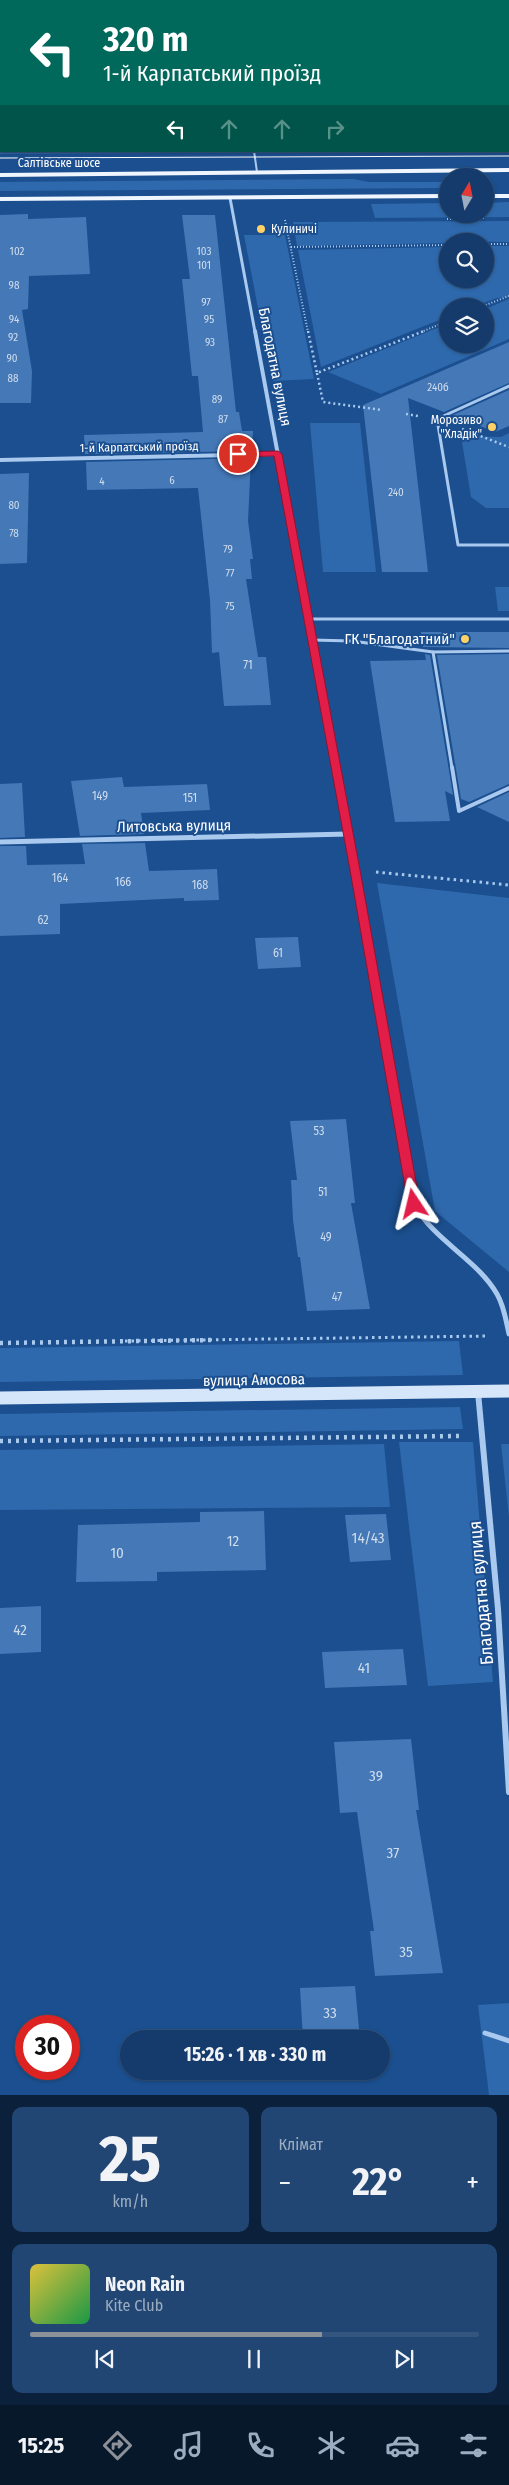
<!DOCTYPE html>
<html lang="uk">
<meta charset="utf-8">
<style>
body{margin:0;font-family:"Fira Sans Condensed",sans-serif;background:#214673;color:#f1f3f6;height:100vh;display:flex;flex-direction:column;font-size:19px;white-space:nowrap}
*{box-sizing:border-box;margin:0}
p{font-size:16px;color:#9dadc1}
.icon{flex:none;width:28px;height:28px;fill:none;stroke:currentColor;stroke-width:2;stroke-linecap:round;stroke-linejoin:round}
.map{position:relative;height:2095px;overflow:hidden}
.side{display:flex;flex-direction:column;gap:12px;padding:12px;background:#0b203b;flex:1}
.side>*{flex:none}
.banner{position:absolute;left:0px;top:0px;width:510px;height:152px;box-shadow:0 1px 4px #0004,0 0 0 1px #33557e;background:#00695c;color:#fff;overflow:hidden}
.needle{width:32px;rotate:10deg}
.buttons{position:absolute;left:439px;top:168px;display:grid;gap:10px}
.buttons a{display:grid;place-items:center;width:55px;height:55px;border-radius:50%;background:#143b6b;box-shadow:0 1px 4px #0004,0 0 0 1px #33557e;font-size:25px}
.speed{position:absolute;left:15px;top:2015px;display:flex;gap:10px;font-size:25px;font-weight:700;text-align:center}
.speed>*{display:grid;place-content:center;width:65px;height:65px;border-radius:50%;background:#143b6b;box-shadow:0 1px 4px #0004,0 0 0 1px #33557e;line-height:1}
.speed .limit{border:8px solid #d22;background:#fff;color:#111}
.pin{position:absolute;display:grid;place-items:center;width:42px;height:42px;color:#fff;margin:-21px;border:2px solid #fff;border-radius:50%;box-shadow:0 1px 5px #0007}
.me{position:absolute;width:55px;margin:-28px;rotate:350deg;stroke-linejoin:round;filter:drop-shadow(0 0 4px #0008)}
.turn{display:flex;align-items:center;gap:18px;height:105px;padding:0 20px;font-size:22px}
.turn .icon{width:65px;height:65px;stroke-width:2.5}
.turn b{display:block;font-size:35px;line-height:42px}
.lanes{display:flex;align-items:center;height:48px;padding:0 20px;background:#0003;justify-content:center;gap:25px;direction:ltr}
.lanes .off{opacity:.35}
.big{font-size:38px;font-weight:700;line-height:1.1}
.side .widget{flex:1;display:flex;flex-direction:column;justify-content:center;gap:8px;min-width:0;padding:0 18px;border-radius:10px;background:#214673}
.side .dial{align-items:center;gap:0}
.dial b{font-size:65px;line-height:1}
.song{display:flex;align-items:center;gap:15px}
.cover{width:60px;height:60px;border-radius:8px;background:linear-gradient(135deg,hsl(50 70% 55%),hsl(140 70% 35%))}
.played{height:5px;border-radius:2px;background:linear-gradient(90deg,#8c9099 65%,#33557e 65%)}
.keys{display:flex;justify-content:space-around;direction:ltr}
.heat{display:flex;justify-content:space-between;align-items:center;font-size:28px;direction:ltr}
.side .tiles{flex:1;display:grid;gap:12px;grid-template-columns:1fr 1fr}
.widget:last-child{grid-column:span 2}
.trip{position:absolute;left:120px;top:2030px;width:270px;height:50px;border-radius:25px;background:#143b6b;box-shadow:0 1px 4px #0004,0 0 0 1px #33557e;font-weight:700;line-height:50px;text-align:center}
.dock{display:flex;height:80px;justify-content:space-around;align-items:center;background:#08182b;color:#9dadc1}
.dock .icon{width:35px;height:35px}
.dock .current{color:#8c9099}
.dock b{font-size:22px;color:#f1f3f6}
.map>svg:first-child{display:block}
.green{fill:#2e69ad}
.building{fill:#4478b7}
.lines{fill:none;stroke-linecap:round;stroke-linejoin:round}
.path-far3{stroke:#a9c9ee;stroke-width:2;stroke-dasharray:1 2;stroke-linecap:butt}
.path-far2{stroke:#a9c9ee;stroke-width:2.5;stroke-dasharray:2 3;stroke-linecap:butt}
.path-far1{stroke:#a9c9ee;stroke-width:3;stroke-dasharray:2.5 4;stroke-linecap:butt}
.path{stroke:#a9c9ee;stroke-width:4.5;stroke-dasharray:3 5;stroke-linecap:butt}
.lane-far3{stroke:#a9c9ee;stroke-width:2}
.lane-far2{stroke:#a9c9ee;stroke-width:3}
.lane-far1{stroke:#a9c9ee;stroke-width:4}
.lane{stroke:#a9c9ee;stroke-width:5}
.street-far3{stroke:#a9c9ee;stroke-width:3}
.street-far2{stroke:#a9c9ee;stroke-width:4}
.street-far1{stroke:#a9c9ee;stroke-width:5}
.street{stroke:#a9c9ee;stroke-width:6}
.secondary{stroke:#d6e6fa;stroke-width:13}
.primary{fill:#f0f6ff;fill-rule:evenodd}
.tram{stroke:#fff;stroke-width:1}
.route{fill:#e11d48;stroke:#92132f}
.poi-dot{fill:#ffd166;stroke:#1b4f8f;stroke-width:2}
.labels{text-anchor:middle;stroke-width:4;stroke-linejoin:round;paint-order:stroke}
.far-number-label{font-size:11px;fill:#d0dded}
.far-street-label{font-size:12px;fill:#fff;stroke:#1b4f8f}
.far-poi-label{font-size:12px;fill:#fff;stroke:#1b4f8f;text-anchor:start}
.number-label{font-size:12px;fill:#d0dded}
.street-label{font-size:15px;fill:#fff;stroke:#1b4f8f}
.poi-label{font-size:15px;fill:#fff;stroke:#1b4f8f;text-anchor:end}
.near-number-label{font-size:15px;fill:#d0dded}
.near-street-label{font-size:18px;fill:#fff;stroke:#1b4f8f}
</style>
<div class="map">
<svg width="509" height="2095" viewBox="0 0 509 2095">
<rect width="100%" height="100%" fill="#1b4f8f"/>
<g class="green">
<path d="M0,80l1,71h176l3,2 -180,1z"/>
<path d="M353,179l16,3h78v6l-447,3v-9z"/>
<path d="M509,202v15l-134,1 -4,-14 76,-1 1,11h37v-11z"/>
<path d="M509,221v21l-61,-1 -1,2 -150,3 -4,-24z"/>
<path d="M244,235h41l29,144 -42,2z"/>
<path d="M485,246h24v51l-12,1 -22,8h-27l-1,11 -126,50 -23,-117 149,-3 1,32h37z"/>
<path d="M509,299v40l-128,55 -53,-22 119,-48 1,20h37v-35z"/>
<path d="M310,423h50l16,149h-53z"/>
<path d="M509,433v75h-23l-15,-11 -10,-61 40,1z"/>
<path d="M495,587h14v24h-11z"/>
<path d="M377,883l132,15v374l-74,-61z"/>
<path d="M459,1341l4,34 -463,7v-34z"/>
<path d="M460,1407l3,22 -463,7v-22z"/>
<path d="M399,1442h74l20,240 -65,4z"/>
<path d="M384,1444l6,63 -390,3v-60z"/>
<path d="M501,1444h8v73z"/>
<path d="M509,2003v92h-20l-11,-90z"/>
</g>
<g class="building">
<path d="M28,214v5l58,-2 4,57 -61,2 -1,33 -6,1 10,61 -1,32h-31v-188z"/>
<path d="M182,215h33l21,197h3l3,19h11l-1,20 -167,3 -1,-19 119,-3 -5,-56h-6l-10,-97h8z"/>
<path d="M509,342v41l-65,29 -36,-14 20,174h-46l-19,-167z"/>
<path d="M509,390v36l-14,6 -42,-17z"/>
<path d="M251,458l-3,63 5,38h-3l2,20h-6l12,78h8l5,48 -47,1 -5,-54 -7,1 -2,-53 -12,-112 -111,2 -1,-28z"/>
<path d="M29,473l-2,90 -27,1v-90z"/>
<path d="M421,632h88v16l-86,-1z"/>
<path d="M425,654l5,1 23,140 -8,-4 5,30 -55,1 -25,-161 56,-1z"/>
<path d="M509,654v130l-40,18 -8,-3 -24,-144z"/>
<path d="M122,777l2,10 83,-3 3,26 -69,3 3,21 -64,2 -9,-55z"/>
<path d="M22,783l3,54 -25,1v-54z"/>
<path d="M509,792v30l-32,-15z"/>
<path d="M145,843l4,28 68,-2 2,31 -35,1v-3l-124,6v30l-60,2v-90h26l1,19 58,-1 -3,-20z"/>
<path d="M298,937l3,30 -43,2 -3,-31z"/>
<path d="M346,1119l9,84h-4l19,106 -63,2 -7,-54h-2l-5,-37 -2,-40h6l-7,-59z"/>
<path d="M264,1511l2,59 -109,2v9l-81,1 2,-57 122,-3v-10z"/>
<path d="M386,1514l5,46 -41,2 -5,-47z"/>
<path d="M41,1606v46l-41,2v-46z"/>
<path d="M403,1649l4,36 -82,3 -3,-36z"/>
<path d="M411,1739l8,71h-3l27,163 -68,3 -5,-45h4l-17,-119 -17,1 -6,-71z"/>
<path d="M355,1986l5,53h-57l-3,-51z"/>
</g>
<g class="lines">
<g class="path-far3">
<path d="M392,1l5,-1"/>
<path d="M0,4l1,-2"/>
<path d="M447,219l39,-1"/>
<path d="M285,220l23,112"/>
<path d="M485,244h24"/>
<path d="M291,247l157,-2"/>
<path d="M483,306l26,-10"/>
<path d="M421,332l27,-11"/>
</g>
<g class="path-far2">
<path d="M308,331l9,42 107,-42"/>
<path d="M317,373l6,29 59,8"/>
<path d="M406,414l12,2"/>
<path d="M462,429l47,18"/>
</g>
<g class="path-far1">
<path d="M376,872l133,13"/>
<path d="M125,1341l363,-5"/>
</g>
<g class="path">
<path d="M0,1343l213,-3"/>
<path d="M0,1441l461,-5"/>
</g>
<g class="lane-far3">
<path d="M438,0l22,1"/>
<path d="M254,151l3,21"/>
</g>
<g class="lane-far2">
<path d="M509,386l-72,33 21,126h51"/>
<path d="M308,619h201"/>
<path d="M312,640l40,1 81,11 76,-1"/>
<path d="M433,652l19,116"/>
</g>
<path class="lane-far1" d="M452,767l7,44 50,-23"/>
<path class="lane" d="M485,2033l24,8"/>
<path class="street-far3" d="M230,198l25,134"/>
<g class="street-far2">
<path d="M255,331l81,437"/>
<path d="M0,460l278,-6"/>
</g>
<g class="street-far1">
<path d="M336,767l78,437c21,38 62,54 83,90 7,12 9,26 12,40"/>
<path d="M0,842l348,-8"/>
</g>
<path class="street" d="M478,1392l20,217 11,183"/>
<path class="secondary" d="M0,1398l509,-7"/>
<g class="primary">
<path d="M509,168v4l-509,5v-4z"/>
<path d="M448,194v4l-448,3v-4z"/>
<rect x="485" y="194" width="24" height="4"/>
</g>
<path class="tram" d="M0,158l509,-2"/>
</g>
<path class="route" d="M278,451l4,3 78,416 60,334 -6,4 -6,-4 -58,-334 -76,-414 -36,1 -4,-3 4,-2z"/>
<g class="poi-dot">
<circle cx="261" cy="229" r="5"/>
<circle cx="492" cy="427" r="5"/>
<circle cx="465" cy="639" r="5"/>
</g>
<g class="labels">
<g class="far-number-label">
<text x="17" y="255">102</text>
<text x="204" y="255">103</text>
<text x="204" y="269">101</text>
<text x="14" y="289">98</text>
<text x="206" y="306">97</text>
<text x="14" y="323">94</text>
<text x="209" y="323">95</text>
<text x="13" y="341">92</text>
<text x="210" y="346">93</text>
<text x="12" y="362">90</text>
<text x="13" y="382">88</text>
<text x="438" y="391">240б</text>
<text x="217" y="403">89</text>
<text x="223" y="423">87</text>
<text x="172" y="484">6</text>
<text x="102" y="485">4</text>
<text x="396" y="496">240</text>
<text x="14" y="509">80</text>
<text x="14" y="537">78</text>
<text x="228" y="553">79</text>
<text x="230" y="577">77</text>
<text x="230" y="610">75</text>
</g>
<g class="far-street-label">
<text x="59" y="167">Салтівське шосе</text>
<text transform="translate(139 447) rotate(-1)" y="4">1-й Карпатський проїзд</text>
</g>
<g class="far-poi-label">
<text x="271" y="233">Кулиничі</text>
<text x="482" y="424" text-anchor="end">Морозиво<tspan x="482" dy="14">"Хладік"</tspan></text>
</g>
<g class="number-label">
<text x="248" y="669">71</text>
<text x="100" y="800">149</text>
<text x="190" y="802">151</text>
<text x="60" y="882">164</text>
<text x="123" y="886">166</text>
<text x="200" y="889">168</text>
<text x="43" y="924">62</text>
<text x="278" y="957">61</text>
<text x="319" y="1135">53</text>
<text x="323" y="1196">51</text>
<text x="326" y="1241">49</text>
<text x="337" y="1301">47</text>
</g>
<g class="street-label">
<text transform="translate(275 367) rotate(79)" y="5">Благодатна вулиця</text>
<text transform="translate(174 826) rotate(-1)" y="5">Литовська вулиця</text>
<text transform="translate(254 1380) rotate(-1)" y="5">вулиця Амосова</text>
</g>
<g class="poi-label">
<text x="455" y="644">ГК "Благодатний"</text>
</g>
<g class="near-number-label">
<text x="368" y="1543">14/43</text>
<text x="233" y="1546">12</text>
<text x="117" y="1558">10</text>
<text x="20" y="1635">42</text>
<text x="364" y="1673">41</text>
<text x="376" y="1781">39</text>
<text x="393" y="1858">37</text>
<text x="406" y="1957">35</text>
<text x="330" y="2018">33</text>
</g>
<g class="near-street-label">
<text transform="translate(481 1593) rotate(-95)" y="6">Благодатна вулиця</text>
</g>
</g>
</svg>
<div class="buttons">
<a><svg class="needle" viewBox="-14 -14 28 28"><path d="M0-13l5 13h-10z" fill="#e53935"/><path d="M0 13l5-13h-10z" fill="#9dadc1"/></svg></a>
<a><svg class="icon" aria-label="search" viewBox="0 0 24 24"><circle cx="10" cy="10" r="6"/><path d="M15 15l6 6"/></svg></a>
<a><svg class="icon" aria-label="layers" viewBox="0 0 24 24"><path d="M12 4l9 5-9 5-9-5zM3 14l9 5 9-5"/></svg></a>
</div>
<div class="speed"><div class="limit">30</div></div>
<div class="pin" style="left:238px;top:454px;background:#d93025"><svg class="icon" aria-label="arrive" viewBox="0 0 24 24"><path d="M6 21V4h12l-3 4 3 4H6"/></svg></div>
<svg class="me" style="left:414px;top:1204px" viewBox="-20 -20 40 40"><path d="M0-17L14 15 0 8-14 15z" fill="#e11d48" stroke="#fff" stroke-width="4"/></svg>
<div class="trip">15:26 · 1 хв · 330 m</div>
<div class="banner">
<div class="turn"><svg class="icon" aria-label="left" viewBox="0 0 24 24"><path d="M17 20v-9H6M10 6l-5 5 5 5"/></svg><div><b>320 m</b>1-й Карпатський проїзд</div></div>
<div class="lanes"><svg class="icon" aria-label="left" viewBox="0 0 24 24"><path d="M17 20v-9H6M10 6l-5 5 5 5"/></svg><svg class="icon off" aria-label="ahead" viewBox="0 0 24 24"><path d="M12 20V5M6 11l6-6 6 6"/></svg><svg class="icon off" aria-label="ahead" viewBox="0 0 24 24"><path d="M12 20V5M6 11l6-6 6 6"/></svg><svg class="icon off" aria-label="right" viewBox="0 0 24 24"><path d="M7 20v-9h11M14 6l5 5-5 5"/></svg></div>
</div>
</div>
<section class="side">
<div class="tiles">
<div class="widget dial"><b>25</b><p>km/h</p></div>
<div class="widget"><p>Клімат</p>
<div class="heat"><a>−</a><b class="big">22°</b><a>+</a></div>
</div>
<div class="widget">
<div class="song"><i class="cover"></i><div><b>Neon Rain</b><p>Kite Club</p></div></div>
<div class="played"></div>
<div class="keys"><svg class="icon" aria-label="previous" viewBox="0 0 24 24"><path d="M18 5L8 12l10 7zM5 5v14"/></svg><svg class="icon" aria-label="pause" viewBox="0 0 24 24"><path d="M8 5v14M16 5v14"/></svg><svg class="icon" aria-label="next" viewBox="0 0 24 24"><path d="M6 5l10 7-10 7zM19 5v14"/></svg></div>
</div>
</div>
</section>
<nav class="dock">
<b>15:25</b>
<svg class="icon current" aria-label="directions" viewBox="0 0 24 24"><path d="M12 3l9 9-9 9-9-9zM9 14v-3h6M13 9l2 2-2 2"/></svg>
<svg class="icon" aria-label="music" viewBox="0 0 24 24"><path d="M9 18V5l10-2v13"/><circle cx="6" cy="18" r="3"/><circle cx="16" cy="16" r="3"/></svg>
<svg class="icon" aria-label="phone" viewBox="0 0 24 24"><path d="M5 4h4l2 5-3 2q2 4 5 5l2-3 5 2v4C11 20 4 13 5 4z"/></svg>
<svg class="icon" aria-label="climate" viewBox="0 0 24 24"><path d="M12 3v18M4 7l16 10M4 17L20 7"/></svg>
<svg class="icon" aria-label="car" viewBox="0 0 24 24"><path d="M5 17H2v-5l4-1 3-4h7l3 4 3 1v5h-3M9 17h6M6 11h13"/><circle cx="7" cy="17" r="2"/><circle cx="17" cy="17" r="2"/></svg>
<svg class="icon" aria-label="filters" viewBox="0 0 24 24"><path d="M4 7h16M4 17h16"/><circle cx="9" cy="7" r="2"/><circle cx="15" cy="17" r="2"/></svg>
</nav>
